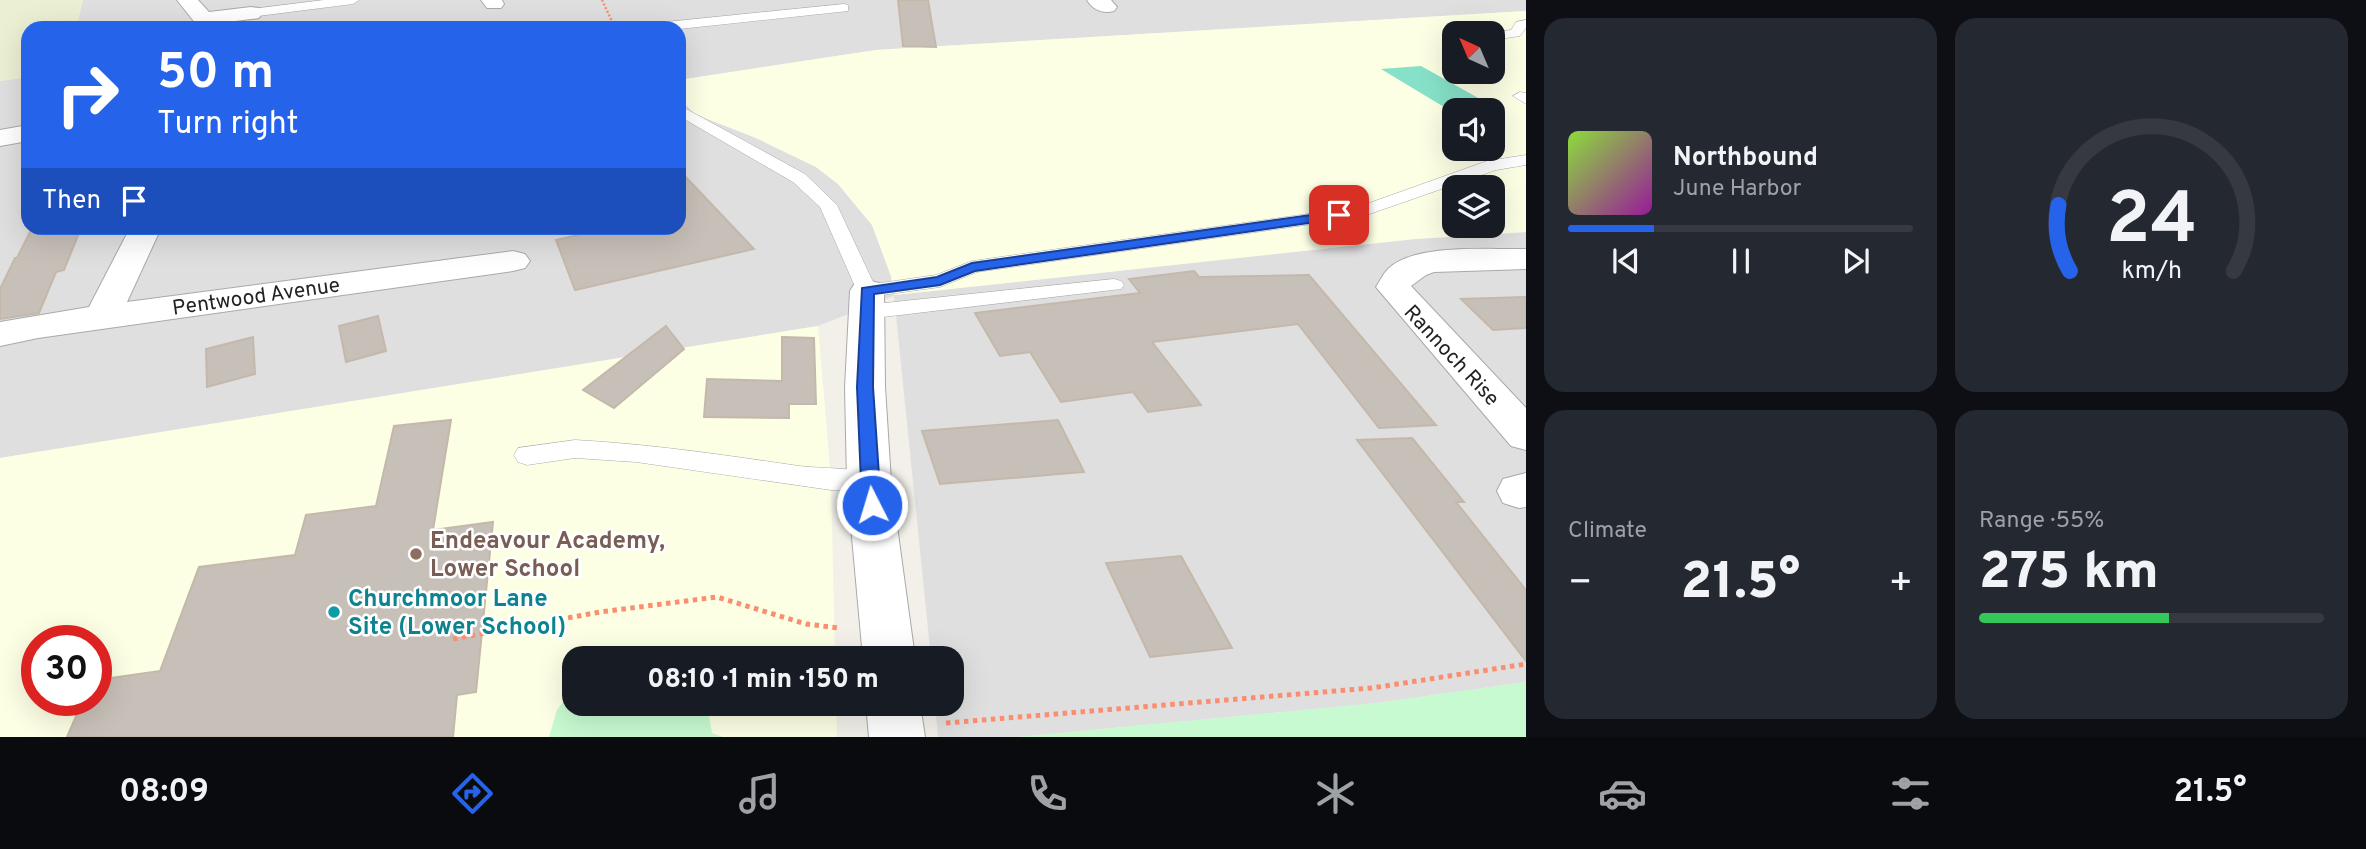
<!DOCTYPE html>
<meta charset="utf-8">
<style>
body{margin:0;font-family:Overpass,sans-serif;background:#242831;color:#f1f3f6;height:100vh;display:flex;flex-direction:column;font-size:26px;white-space:nowrap}
*{box-sizing:border-box;margin:0}
p{font-size:23px;color:#9ea1a6}
.icon{flex:none;width:38px;height:38px;fill:none;stroke:currentColor;stroke-width:2;stroke-linecap:round;stroke-linejoin:round}
.map{position:relative;flex:1;overflow:hidden}
.sheet{display:flex;flex-direction:column;gap:18px;padding:18px;background:#0d0f14;width:840px}
.sheet>*{flex:none}
.hud{position:absolute;left:21px;top:21px;width:665px;height:214px;border-radius:21px;box-shadow:0 7px 28px #0002;background:#2563eb;color:#fff;overflow:hidden}
.needle{width:46px;rotate:316deg}
.controls{position:absolute;left:1442px;top:21px;display:grid;gap:14px}
.controls a{display:grid;place-items:center;width:63px;height:63px;border-radius:14px;background:#171b24;box-shadow:0 7px 28px #0002;font-size:35px}
.speed{position:absolute;left:21px;top:625px;display:flex;gap:14px;font-size:35px;font-weight:700;text-align:center}
.speed>*{display:grid;place-content:center;width:91px;height:91px;border-radius:50%;background:#171b24;box-shadow:0 7px 28px #0002;line-height:1}
.speed .limit{border:10px solid #d22;background:#fff;color:#111}
.pin{position:absolute;display:grid;place-items:center;width:60px;height:60px;color:#fff;margin:-30px;border-radius:14px;box-shadow:0 4px 10px #0006}
.me{position:absolute;width:77px;margin:-38px;rotate:355deg;stroke-linejoin:round;filter:drop-shadow(0 0 5px #0008)}
.turn{display:flex;align-items:center;gap:24px;height:147px;padding:0 21px;font-size:32px}
.turn .icon{width:91px;height:91px;stroke-width:2.5}
.turn b{display:block;font-size:49px;line-height:60px}
.then{display:flex;align-items:center;height:66px;padding:0 21px;background:#0003;gap:14px;font-size:26px}
.big{font-size:52px;font-weight:800;line-height:1.1}
.sheet .card{flex:1;display:flex;flex-direction:column;justify-content:center;gap:10px;min-width:0;padding:0 24px;border-radius:21px;background:#242831}
.sheet .dial{align-items:center;gap:0}
.dial svg{height:182px;overflow:visible;fill:none;stroke:#363941;stroke-width:7;stroke-linecap:round;text-anchor:middle}
.dial text{fill:#f1f3f6;stroke:none}
.song{display:flex;align-items:center;gap:21px}
.cover{width:84px;height:84px;border-radius:10px;background:linear-gradient(135deg,hsl(90 70% 55%),hsl(300 70% 35%))}
.played{height:7px;border-radius:4px;background:linear-gradient(90deg,#2563eb 25%,#363941 25%)}
.keys{display:flex;justify-content:space-around;direction:ltr}
.heat{display:flex;justify-content:space-between;align-items:center;font-size:38px;direction:ltr}
.charge{height:10px;border-radius:5px;background:linear-gradient(90deg,#34c759 55%,#363941 0)}
.sheet .tiles{flex:1;display:grid;gap:18px;grid-template-columns:repeat(2,1fr)}
.trip{position:absolute;left:562px;top:646px;width:402px;height:70px;border-radius:21px;background:#171b24;box-shadow:0 7px 28px #0002;font-weight:800;line-height:70px;text-align:center}
.dock{display:flex;height:112px;justify-content:space-around;align-items:center;background:#090b0e;color:#9ea1a6}
.dock .icon{width:49px;height:49px}
.dock .selected{color:#2563eb}
.dock b{font-size:32px;color:#f1f3f6}
main{display:flex;flex:1;min-height:0}
.map>svg:first-child{display:block}
.residential{fill:#e0dfdf}
.education{fill:#fcffe4;fill-rule:evenodd}
.farmland{fill:#ebf0d4}
.park{fill:#c7fad1}
.pitch{fill:#87e1c8}
.building{fill:#c7c0b8;stroke:#c4b8aa;stroke-width:2}
.lines{fill:none;stroke-linecap:round;stroke-linejoin:round}
.service-casing{stroke:#a9a9a9;stroke-width:1}
.minor-casing{stroke:#a9a9a9;stroke-width:2}
.path-far1{stroke:#fb8e70;stroke-width:2.5;stroke-dasharray:2 2;stroke-linecap:butt}
.path{stroke:#fb8e70;stroke-width:5;stroke-dasharray:4.5 4.5;stroke-linecap:butt}
.service{fill:#fff;fill-rule:evenodd}
.minor{fill:#fff;fill-rule:evenodd}
.route{fill:#2563eb;stroke:#184099;stroke-width:2}
.education-dot{fill:#8d6e63;stroke:#fff;stroke-width:2.5}
.culture-dot{fill:#0f9aa8;stroke:#fff;stroke-width:2.5}
.labels{text-anchor:middle;stroke-width:5;stroke-linejoin:round;paint-order:stroke}
.street-label{font-size:21px;fill:#222;stroke:#fff}
.near-education-label{font-size:24px;font-weight:bold;fill:#785e54;stroke:#fff;text-anchor:start}
.near-culture-label{font-size:24px;font-weight:bold;fill:#0d838f;stroke:#fff;text-anchor:start}
</style>
<main>
<div class="map">
<svg width="1526" height="737" viewBox="0 0 1526 737">
<rect width="100%" height="100%" fill="#f2f0e9"/>
<g class="residential">
<path d="M83,0h1443v11l-650,39 -197,30v-52h-603z"/>
<path d="M28,77v151h651v-130l16,16 61,24 60,29 22,17 34,41 19,51 4,19 520,-56 111,-7v450l-149,21 -359,34h-80l-3,-33h17v-46h-21l-37,-362 -76,30 -818,132v-377z"/>
</g>
<g class="education">
<path d="M1526,11v221l-111,7 -521,56 -3,-19 -19,-51 -34,-41 -22,-17 -60,-29 -61,-24 -16,-16v-18l197,-30zM1454,33h39v39h-39zM1454,110h39v39h-39zM1454,187h39v39h-39z"/>
<path d="M818,326l13,154 4,178h-261v46h262l1,33h-837v-279zM37,640h59v60h-59z"/>
</g>
<path class="farmland" d="M0,0h83l-7,28h-48v49l-28,4z"/>
<g class="park">
<path d="M1526,682v55h-508l359,-34z"/>
<path d="M574,687v17h133l5,29 11,4h-174l8,-27z"/>
</g>
<path class="pitch" d="M1421,66l77,43 -44,1v3l-73,-44z"/>
<g class="building">
<path d="M898,0h30l8,47 -33,-1z"/>
<path d="M679,170l75,79 -179,41 -19,-50 27,-6 -3,-6h99z"/>
<path d="M45,228h36l-17,42 -8,2 -17,41 -39,6v-30l15,-31h2l14,-28z"/>
<path d="M1194,271l5,6 110,-2 127,150 -57,3 -81,-104 -146,18 49,63 -53,7 -15,-20 -72,10 -31,-50 -30,4 -25,-43 165,-20 -11,-14z"/>
<path d="M1526,297v31l-33,2 -32,-31z"/>
<path d="M378,316l8,35 -40,11 -7,-36z"/>
<path d="M666,326l18,23 -70,59 -31,-18z"/>
<path d="M253,337l2,37 -48,13 -1,-38z"/>
<path d="M782,337l32,1 2,66h-27v14l-85,-1 3,-38 75,2z"/>
<path d="M451,420l-18,110 60,-8 -17,170 -19,3 -4,42h-386l16,-37h13v-20l64,-9 39,-104 96,-12 11,-40 70,-9 18,-80z"/>
<path d="M1058,420l26,52 -144,12 -18,-53z"/>
<path d="M1412,438l52,64h-8l70,88v71l-169,-221z"/>
<path d="M1181,556l51,92 -82,9 -44,-94z"/>
</g>
<g class="lines">
<g class="service-casing">
<g id="service">
<path d="M324,0h35l-6,4 -102,13 -6,-4 6,-4z"/>
<path d="M844,4l4,1v6l-169,18 -38,-1 6,-4z"/>
<path d="M1526,20v8l-6,8 -27,4v-7h-5l23,-3 5,-8z"/>
<path d="M1520,92l6,1v11l-13,-8z"/>
<path d="M679,105l126,69 32,31 37,79 62,-9 36,-14 386,-54 129,-46 39,-6v10l-30,5 -135,47 -384,55 -37,15 -73,10 -7,-2 -3,-4 -37,-84 -27,-25 -114,-66z"/>
<path d="M1114,279l7,2 3,4 -3,4 -255,30 -7,-2 -4,-5 4,-5 7,-2z"/>
<path d="M575,440c75,4 149,15 224,26 25,3 55,1 79,9l4,7 -4,7 -9,3 -38,-2 -195,-28 -61,-4 -48,7 -9,-3 -4,-7 4,-7z"/>
</g>
</g>
<g class="minor-casing">
<g id="minor">
<path d="M177,0h21l11,12 42,-5 8,1 3,5 -3,5 -8,1 -47,6 -8,-1z"/>
<path d="M481,0h21l2,4 -3,4h-14z"/>
<path d="M1087,0h24l6,7 -3,4c-11,3 -21,-1 -27,-11z"/>
<path d="M28,125v16l-28,5v-16z"/>
<path d="M130,228h31l-34,74 386,-51 12,3 5,7 -5,7 -12,3 -475,67 -38,8v-24l89,-15z"/>
<path d="M1511,249h15v20l-92,3 -8,3 -15,11 115,122v42l-15,-4 -135,-159c4,-6 7,-13 12,-18 24,-24 91,-20 123,-20z"/>
<path d="M867,280l12,3 5,8 1,96 6,95 24,176h-52l-16,-176 -2,-95 5,-96 5,-8z"/>
<path d="M1526,473v34l-7,1 -16,-5 -6,-12 6,-12z"/>
<path d="M866,704h54l5,33h-56z"/>
</g>
</g>
<path class="path-far1" d="M602,0l13,28"/>
<g class="path">
<path d="M453,639l147,-27 117,-15 89,27 33,4"/>
<path d="M946,723l426,-35 154,-24"/>
</g>
<use href="#service" class="service"/>
<use href="#minor" class="minor"/>
</g>
<path class="route" d="M1339,211l6,4 -2,3 -368,53 -35,14 -66,9 -1,93 8,118 -3,5 -6,2 -7,-2 -3,-5 -5,-118 5,-99 75,-11 35,-14z"/>
<circle class="education-dot" cx="416" cy="554" r="7"/>
<circle class="culture-dot" cx="334" cy="612" r="7"/>
<g class="labels">
<g class="street-label">
<text transform="translate(256 296) rotate(-8)" y="7">Pentwood Avenue</text>
<text transform="translate(1452 355) rotate(47)" y="7">Rannoch Rise</text>
</g>
<g class="near-education-label">
<text x="430" y="548">Endeavour Academy,<tspan x="430" dy="28">Lower School</tspan></text>
</g>
<g class="near-culture-label">
<text x="348" y="606">Churchmoor Lane<tspan x="348" dy="28">Site (Lower School)</tspan></text>
</g>
</g>
</svg>
<div class="controls">
<a><svg class="needle" viewBox="-14 -14 28 28"><path d="M0-13l5 13h-10z" fill="#e53935"/><path d="M0 13l5-13h-10z" fill="#9ea1a6"/></svg></a>
<a><svg class="icon" aria-label="sound" viewBox="0 0 24 24"><path d="M4 9h4l5-4v14l-5-4H4zM17 9q2 3 0 6"/></svg></a>
<a><svg class="icon" aria-label="layers" viewBox="0 0 24 24"><path d="M12 4l9 5-9 5-9-5zM3 14l9 5 9-5"/></svg></a>
</div>
<div class="speed"><div class="limit">30</div></div>
<div class="pin" style="left:1339px;top:215px;background:#d93025"><svg class="icon" aria-label="arrive" viewBox="0 0 24 24"><path d="M6 21V4h12l-3 4 3 4H6"/></svg></div>
<svg class="me" style="left:872px;top:505px" viewBox="-20 -20 40 40"><circle r="17" fill="#2563eb" stroke="#fff" stroke-width="3"/><path d="M0-11L8 9 0 5-8 9z" fill="#fff"/></svg>
<div class="trip">08:10 · 1 min · 150 m</div>
<div class="hud">
<div class="turn"><svg class="icon" aria-label="right" viewBox="0 0 24 24"><path d="M7 20v-9h11M14 6l5 5-5 5"/></svg><div><b>50 m</b>Turn right</div></div>
<div class="then">Then<svg class="icon" aria-label="arrive" viewBox="0 0 24 24"><path d="M6 21V4h12l-3 4 3 4H6"/></svg></div>
</div>
</div>
<section class="sheet">
<div class="tiles">
<div class="card">
<div class="song"><i class="cover"></i><div><b>Northbound</b><p>June Harbor</p></div></div>
<div class="played"></div>
<div class="keys"><svg class="icon" aria-label="previous" viewBox="0 0 24 24"><path d="M18 5L8 12l10 7zM5 5v14"/></svg><svg class="icon" aria-label="pause" viewBox="0 0 24 24"><path d="M8 5v14M16 5v14"/></svg><svg class="icon" aria-label="next" viewBox="0 0 24 24"><path d="M6 5l10 7-10 7zM19 5v14"/></svg></div>
</div>
<div class="card dial"><svg viewBox="0 0 100 80">
<path d="M14 69A42 42 0 1 1 86 69"/>
<path d="M14 69A42 42 0 0 1 9 40" stroke="#2563eb"/>
<text x="50" y="56" font-size="32" font-weight="700">24</text>
<text x="50" y="72" font-size="11">km/h</text>
</svg></div>
<div class="card"><p>Climate</p>
<div class="heat"><a>−</a><b class="big">21.5°</b><a>+</a></div>
</div>
<div class="card"><p>Range · 55%</p><b class="big">275 km</b><div class="charge"></div></div>
</div>
</section>
</main>
<nav class="dock">
<b>08:09</b>
<svg class="icon selected" aria-label="directions" viewBox="0 0 24 24"><path d="M12 3l9 9-9 9-9-9zM9 14v-3h6M13 9l2 2-2 2"/></svg>
<svg class="icon" aria-label="music" viewBox="0 0 24 24"><path d="M9 18V5l10-2v13"/><circle cx="6" cy="18" r="3"/><circle cx="16" cy="16" r="3"/></svg>
<svg class="icon" aria-label="phone" viewBox="0 0 24 24"><path d="M5 4h4l2 5-3 2q2 4 5 5l2-3 5 2v4C11 20 4 13 5 4z"/></svg>
<svg class="icon" aria-label="climate" viewBox="0 0 24 24"><path d="M12 3v18M4 7l16 10M4 17L20 7"/></svg>
<svg class="icon" aria-label="car" viewBox="0 0 24 24"><path d="M5 17H2v-5l4-1 3-4h7l3 4 3 1v5h-3M9 17h6M6 11h13"/><circle cx="7" cy="17" r="2"/><circle cx="17" cy="17" r="2"/></svg>
<svg class="icon" aria-label="filters" viewBox="0 0 24 24"><path d="M4 7h16M4 17h16"/><circle cx="9" cy="7" r="2"/><circle cx="15" cy="17" r="2"/></svg>
<b>21.5°</b>
</nav>
